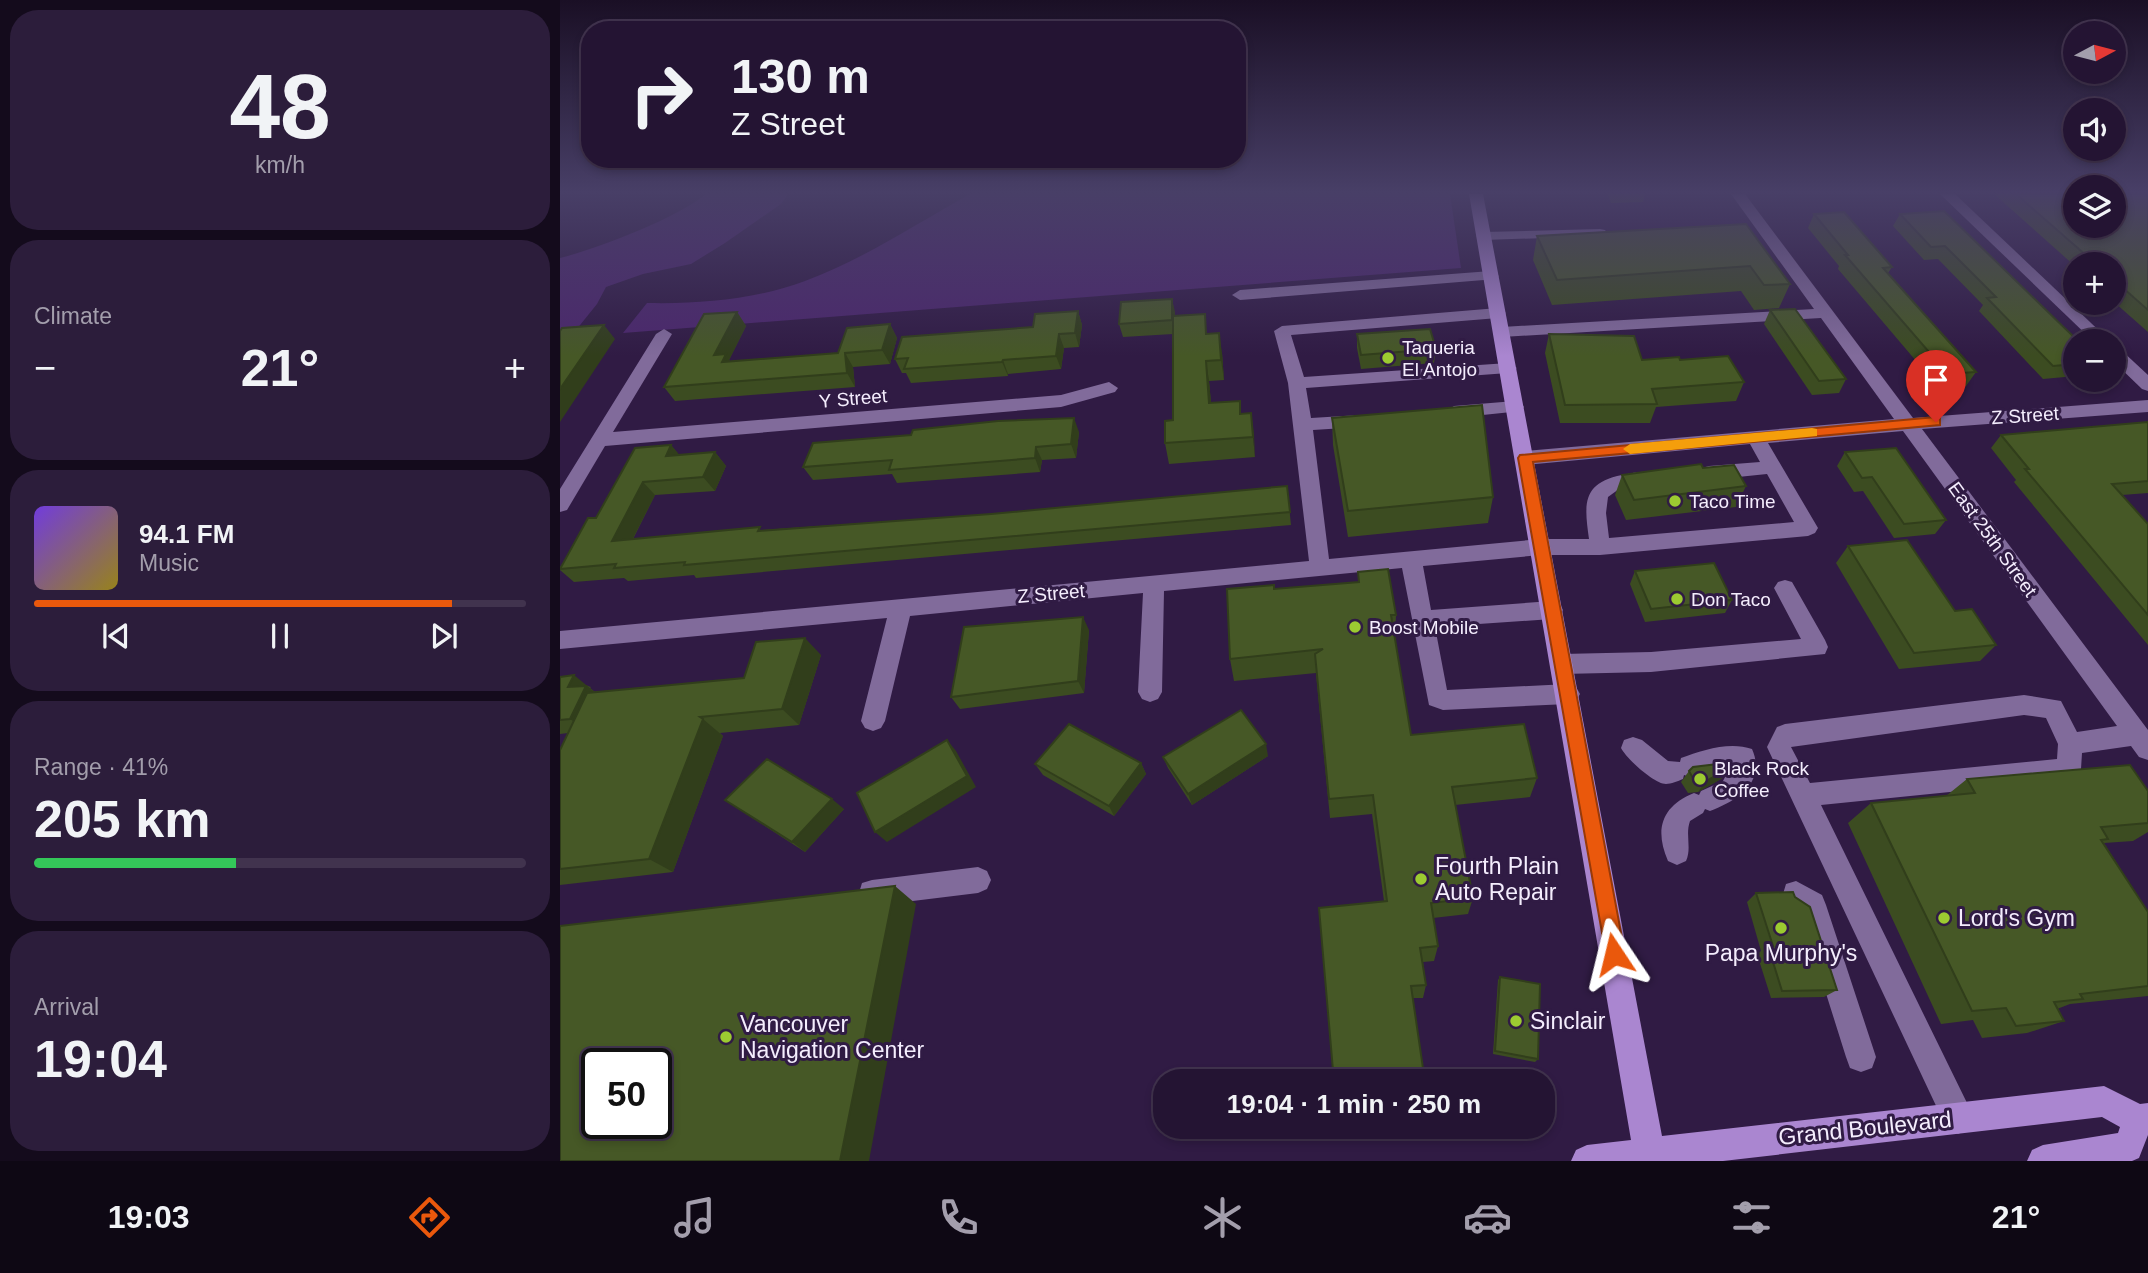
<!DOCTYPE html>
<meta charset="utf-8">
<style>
body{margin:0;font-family:Helvetica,sans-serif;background:#2c1d3b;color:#f1f3f6;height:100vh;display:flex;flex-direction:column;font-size:26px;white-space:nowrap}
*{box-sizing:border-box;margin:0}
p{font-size:23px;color:#a39eac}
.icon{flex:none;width:38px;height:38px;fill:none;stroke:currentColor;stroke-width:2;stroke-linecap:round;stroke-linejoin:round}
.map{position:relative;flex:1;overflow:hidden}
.panel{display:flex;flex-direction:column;gap:10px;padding:10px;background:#140b1c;width:560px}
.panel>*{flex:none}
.guide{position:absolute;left:21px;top:21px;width:665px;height:147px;border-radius:28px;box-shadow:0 4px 10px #0003,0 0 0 2px #41334e;background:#241433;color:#f1f3f6;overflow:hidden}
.needle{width:46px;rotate:83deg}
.fabs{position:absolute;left:1503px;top:21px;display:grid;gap:14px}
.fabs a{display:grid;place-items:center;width:63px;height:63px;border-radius:50%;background:#241433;box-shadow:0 4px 10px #0003,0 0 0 2px #41334e;font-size:35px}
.speed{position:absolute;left:21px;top:1048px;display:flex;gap:14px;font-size:35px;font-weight:700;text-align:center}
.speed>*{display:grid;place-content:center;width:91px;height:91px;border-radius:50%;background:#241433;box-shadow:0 4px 10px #0003,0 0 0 2px #41334e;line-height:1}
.speed .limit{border:4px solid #111;border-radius:10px;background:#fff;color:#111}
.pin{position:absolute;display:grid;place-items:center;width:60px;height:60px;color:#fff;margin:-72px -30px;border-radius:50% 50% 50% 0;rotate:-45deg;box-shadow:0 0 7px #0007}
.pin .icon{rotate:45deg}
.me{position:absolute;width:77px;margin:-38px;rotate:350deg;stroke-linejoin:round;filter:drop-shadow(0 0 5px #0008)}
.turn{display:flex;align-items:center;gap:24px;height:147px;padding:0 35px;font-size:32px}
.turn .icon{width:91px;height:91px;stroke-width:2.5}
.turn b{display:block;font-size:49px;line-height:60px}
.big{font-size:52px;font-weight:800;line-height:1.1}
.panel .card{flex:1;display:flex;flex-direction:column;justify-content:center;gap:10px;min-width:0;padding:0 24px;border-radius:28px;background:#2c1d3b}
.panel .dial{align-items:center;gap:0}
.dial b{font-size:91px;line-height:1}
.song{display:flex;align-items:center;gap:21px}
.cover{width:84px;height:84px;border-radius:10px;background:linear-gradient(135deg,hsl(260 70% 55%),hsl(50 70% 35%))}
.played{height:7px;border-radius:4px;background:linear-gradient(90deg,#ea580c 85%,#41334e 85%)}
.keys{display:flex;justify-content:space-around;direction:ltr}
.heat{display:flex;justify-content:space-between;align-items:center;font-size:38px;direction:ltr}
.charge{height:10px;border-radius:5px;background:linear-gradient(90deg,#34c759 41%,#41334e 0)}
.trip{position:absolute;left:593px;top:1069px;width:402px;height:70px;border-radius:28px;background:#241433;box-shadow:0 4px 10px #0003,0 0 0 2px #41334e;font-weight:800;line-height:70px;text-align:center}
.menu{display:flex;height:112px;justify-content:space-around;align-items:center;background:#0e0814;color:#a39eac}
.menu .icon{width:49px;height:49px}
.menu .selected{color:#ea580c}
.menu b{font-size:32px;color:#f1f3f6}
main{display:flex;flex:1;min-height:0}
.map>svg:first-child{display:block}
.green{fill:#4b276c}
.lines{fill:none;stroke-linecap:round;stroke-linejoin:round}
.minor{fill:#816b9b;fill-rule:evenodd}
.major{fill:#aa86d0;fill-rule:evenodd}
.wall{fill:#3c4c21}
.shaded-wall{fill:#313e1b}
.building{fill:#465826;stroke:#313e1b;stroke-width:2;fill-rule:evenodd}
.route{fill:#ea580c;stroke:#983908;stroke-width:2}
.slow{fill:#f59e0b}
.poi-dot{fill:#9cca31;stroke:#301b44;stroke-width:2.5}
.labels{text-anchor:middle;stroke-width:6;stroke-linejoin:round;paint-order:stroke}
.poi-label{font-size:19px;fill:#f4edfd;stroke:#301b44;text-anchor:start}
.street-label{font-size:19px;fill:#f4edfd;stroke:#301b44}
.near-poi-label{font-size:23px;fill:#f4edfd;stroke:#301b44;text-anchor:start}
.near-street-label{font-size:23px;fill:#f4edfd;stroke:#301b44}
</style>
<main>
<section class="panel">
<div class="card dial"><b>48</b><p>km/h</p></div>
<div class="card"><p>Climate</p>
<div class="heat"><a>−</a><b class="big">21°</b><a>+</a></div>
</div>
<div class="card">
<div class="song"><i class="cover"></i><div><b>94.1 FM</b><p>Music</p></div></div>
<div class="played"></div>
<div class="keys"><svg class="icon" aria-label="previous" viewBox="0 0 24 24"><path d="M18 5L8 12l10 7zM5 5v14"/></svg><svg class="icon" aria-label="pause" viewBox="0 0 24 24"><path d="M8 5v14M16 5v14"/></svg><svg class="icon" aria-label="next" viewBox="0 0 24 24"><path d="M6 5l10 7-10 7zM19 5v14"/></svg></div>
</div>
<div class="card"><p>Range · 41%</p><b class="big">205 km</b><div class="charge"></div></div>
<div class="card"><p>Arrival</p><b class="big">19:04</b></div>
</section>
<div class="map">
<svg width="1588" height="1161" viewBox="0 0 1588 1161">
<rect width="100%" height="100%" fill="#301b44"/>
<g class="green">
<path d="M146,194h82l-7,10 -56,39 -34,21 -48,10 -37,13 -9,17 -37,46v-92c39,-10 115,-39 146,-64z"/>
<path d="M410,194h480l11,74 -838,65 24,-30c53,1 107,-3 158,-22 57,-21 111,-57 165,-87z"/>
</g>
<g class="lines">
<g class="minor">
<path d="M1171,194h14l168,224 235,-18v12l-226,17 226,301v30l-9,-3 -8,-11 -49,7 -1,16 -3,8 -9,3 -248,25 148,302 5,11 -5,11 -11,5 -11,-5 -180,-382 10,-20 8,-3 239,-29 37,6 16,31 40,-6 -214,-295 -135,12 50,85 -3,5 -7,3 -208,19h-59l-118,11 8,44 121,-9 8,3 3,6 -3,6 -8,3 -117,8 12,63 121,-6 8,3 4,7 -4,7 -8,3 -125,6 -14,-5 -27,-137 -238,23 -2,101 -4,7 -8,3 -8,-3 -4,-7 5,-99 -233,23 -25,105 -4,7 -8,3 -8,-3 -4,-7 26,-103 -327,31v-18l749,-70 -21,-178 -14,-52 8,-5 216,-18 8,5 -8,5 -207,17 13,42 204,-14 9,5 -9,5 -202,15 5,30 49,-3 9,6 -9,6 -47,3 16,129 212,-20h48c-5,-35 -7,-56 33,-64 11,-2 23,-5 34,-2l3,5 -3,5 -37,6 -11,8 -2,16 3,25 185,-16 -27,-48 -58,6 -7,-2 -2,-5 2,-5 7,-2 51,-4 -10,-18 -225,21 -7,-2 -2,-5 2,-5 7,-2 369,-32 -73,-101 -319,19 -8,-5 8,-5 312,-18zM1464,715l22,3 12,26 -1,15 -247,24 -19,-36z"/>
<path d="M1380,194h15l155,147h-17z"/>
<path d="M1040,229l5,1 2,3 -2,3 -122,4 -7,-4 7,-4z"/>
<path d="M931,271l8,5 -3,3 -256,21 -8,-5 8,-5z"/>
<path d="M104,329l8,5 -59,98 448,-37 48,-13 9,6 -3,4 -54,15 -456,39 -38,64 -7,2v-23l96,-155z"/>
<path d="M1554,348l6,1 28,26v16l-6,-2 -28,-27z"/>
<path d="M955,401l6,2 3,4 -3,4 -67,7 -9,-6 9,-6z"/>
<path d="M1225,580l7,2 33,58 3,7 -3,7 -174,18 -89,2 -8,-3 -3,-7 3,-7 8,-3 89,-2 150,-13 -27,-51 4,-6z"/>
<path d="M1073,737l9,3 26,21 12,1 1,-4c21,-8 49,-17 71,-9 15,34 -16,52 -42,62l-5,-2 -2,4 -13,8c-5,14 2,27 -4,40l-9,4 -9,-4c-14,-32 -6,-55 26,-68l5,2 2,-4 22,-10 6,-12 -39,8 -6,-2 -1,4c-5,2 -12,5 -17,5 -12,0 -40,-26 -45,-36l3,-8z"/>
<path d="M418,867l9,4 4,9 -4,9 -9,4 -106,13 -10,-3 -3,-10 3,-10 10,-3z"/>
<path d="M1236,881l26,14 4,10 50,152 -4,11 -11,4 -11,-4 -4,-11 -45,-143 -15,-10 -3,-10 3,-10z"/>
</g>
<path class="major" d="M909,194h14l179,942 442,-50 36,18 8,-1v32l-9,23 -7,3h-105l5,-11 11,-5 75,-12 2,-6 -18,-10 -379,44h-152l5,-11 11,-5 44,-5z"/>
</g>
<g class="wall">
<path d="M1048,194h37l-2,8 -32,1z"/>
<path d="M1434,194h82l72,3v135l-34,-30v-38h-38v3z"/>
<path d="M1384,211l132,130v35l-33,3 -64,-68 4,-6 -45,-46 -14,1 -31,-34 7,-12z"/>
<path d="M1254,214l78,53 -4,6 88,99 -10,14 -27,2 -101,-119 1,-3 -31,-38z"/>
<path d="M1186,224l44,60 -11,24 -25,2 -13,-19 -189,14 -19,-45 4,-24z"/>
<path d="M612,299l3,17 33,18 14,19 2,27 -15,1 2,22 30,11 10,-1 4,44 -86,7 -4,-21 8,-23v-86l-50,3 -4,-13z"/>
<path d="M1210,310l76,69 -7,14 -27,2 -48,-71z"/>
<path d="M518,311l4,14 -3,22 -15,1 -3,21 -53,5v2l-97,7 -5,-10h-4l-7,-14 138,-32z"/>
<path d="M177,312l9,14 -17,34 1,1 108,-8 52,-29 7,14 -7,26 -37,3 2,20 -180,14 -11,-14z"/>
<path d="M797,334l79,15 -2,14 -73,6 -4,-21z"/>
<path d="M989,334l93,26h38l64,22 -8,19 -80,6 -6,16h-90l-15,-70z"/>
<path d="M772,418l161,79 -5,26 -140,14 -15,-92z"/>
<path d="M1588,422v71l-26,2 26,29v121l-134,-163 2,-2 -25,-32 10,-13z"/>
<path d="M519,432l-3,26 -34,2 -2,12 -143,11 -5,-9 -79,6 -10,-13z"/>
<path d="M111,445l8,10 36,-3 11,14 -11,25 -60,4 -22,44 358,-25 296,-28 4,39 -595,53 -2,-3 -66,6 -4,-3 -50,4 -14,-12v-3l36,-49z"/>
<path d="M1285,452l101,68 -11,14 -41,4 -31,-47 -9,1 -17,-26z"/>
<path d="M1143,468l43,18 -10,21 -110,13 -11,-25 7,-20z"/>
<path d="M1288,546l148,99 -16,16 -81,8 -63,-106z"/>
<path d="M1075,571l97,29 -7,13 -80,9 -15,-38z"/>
<path d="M798,572l38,43 -1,23 16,97 126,43 -7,19 -75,8 18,93 -5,16 -35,4 5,28 -4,15 -11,1 3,23 -3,13h-10l-29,-97 -12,-87 -42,4 -14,-145 -82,8 -4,-22 44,-70 84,-7z"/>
<path d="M529,630l-5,63 -124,16 -9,-12z"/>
<path d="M261,655l-22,70 -79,8 3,3 -50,136 -113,13v-135l8,-17 -8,1v-57l31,10 -1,1 5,4 149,-14z"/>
<path d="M708,756l-76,49 -24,-37 -5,-11z"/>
<path d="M581,763l5,11 -32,42 -71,-41 -8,-11z"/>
<path d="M1169,768l-8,11 -23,13 -10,1 -7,-11 8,-11z"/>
<path d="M1407,779l181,12v41l-15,9 -29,2 44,69v84l-78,8 -13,5 7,12 -37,12 -45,5 -9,-18 -32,4 -93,-201 23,-20 75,-7z"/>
<path d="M165,800l119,9 -39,43 -65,-42z"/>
<path d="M1196,893l81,97 -13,7 -53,1 -14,-44 4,-3 -14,-49z"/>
<path d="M940,977l38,82 -3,3 -42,-8 5,-74z"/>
<path d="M778,1127h90l-1,3 -88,11z"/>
</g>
<g class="shaded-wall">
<path d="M612,299l3,13v22l-3,-14z"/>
<path d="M518,311l4,14 -3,22 -4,-14z"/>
<path d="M177,312l9,14 -17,34 6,8 -3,7 -18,-20z"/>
<path d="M330,324l7,14 -7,26 -8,-14z"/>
<path d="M44,325l11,14 -55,83v-33z"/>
<path d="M659,333l3,20 2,27 -3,-20z"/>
<path d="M499,334l5,14 -3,21 -5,-13z"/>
<path d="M285,353l8,14 2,20 -8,-14z"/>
<path d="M443,360l5,14v2l-6,-14z"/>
<path d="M646,361l3,20 4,42 -4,-20z"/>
<path d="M691,413l3,21 1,23 -2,-20z"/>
<path d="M514,418l5,14 -3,26 -5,-14z"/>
<path d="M111,445l12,14 -17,-3z"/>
<path d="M476,447l6,13 -2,12 -5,-14z"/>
<path d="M155,452l11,14 -11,25 -12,-14z"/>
<path d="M83,482l12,13 -30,59 -13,-13z"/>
<path d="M523,617l6,13 -5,63 -6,-12z"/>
<path d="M245,638l16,17 -22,70 -17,-16z"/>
<path d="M14,675l28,23 -15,33 -17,-12 -2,-32z"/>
<path d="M143,719l20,17 -50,136 -24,-13z"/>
<path d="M387,740l9,11 20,36 -89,55 -12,-10z"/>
<path d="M706,744l2,12 -76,49 -4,-11z"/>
<path d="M581,763l5,11 -32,42 -5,-10z"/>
<path d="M1169,768l-8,11 -23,13 8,-11z"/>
<path d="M272,799l12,10 -39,43 -13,-10z"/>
<path d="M335,886l21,18 -47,257h-29z"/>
</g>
<g class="building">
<path d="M1456,194h60v32h38v-32h30l4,3v113l-34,-30v-16h-18z"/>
<path d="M1384,211l134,130h-2v23l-23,2 -66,-68 9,-1 -51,-51 -14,1 -31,-33z"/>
<path d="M1284,212l48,55 -9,1 93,104 -28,2 -103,-119h3l-34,-41z"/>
<path d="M1186,224l44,60 -26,1 -14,-19 -193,14 -20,-44z"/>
<path d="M612,299v21l-53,4 2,-22z"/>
<path d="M1235,309l51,70 -27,2 -49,-71z"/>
<path d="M518,311l-3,22 -16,1 -3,22 -53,4 -1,2 -98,7 4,-11 -13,1 7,-22 131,-10 2,-13z"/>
<path d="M177,312l-23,43 12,-1 -4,8 116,-9 9,-25 43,-4 -8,26 -37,3 2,20 -183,14 40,-73z"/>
<path d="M645,314l1,20 13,-1 2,27 -15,1 3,42 31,-2v13l11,-1 2,24 -88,6v-22l8,-1v-104z"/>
<path d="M44,325l-44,64v-58l2,-3z"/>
<path d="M870,329l6,20 -75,6 -4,-21z"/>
<path d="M989,334l85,2 8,24 37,-3 1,3 48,-4 16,26 -92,7 5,15 -92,1z"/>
<path d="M922,405l11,92 -145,14 -16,-93z"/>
<path d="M514,418l-3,26 -35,3 -1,11 -146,12 3,-10 -89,7 10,-24 98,-8 2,-5 85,-9z"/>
<path d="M1588,422v59l-36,3 36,40v91l-123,-146h4l-28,-34z"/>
<path d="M111,445l-5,11 49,-4 -12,25 -60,5 -31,59 148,-14 -2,4 233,-17 296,-28 3,26 -606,53 1,-3 -71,6 2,-4 -56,5 28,-51h8l39,-70z"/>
<path d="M1336,448l50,72 -42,4 -32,-47 -10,1 -17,-26z"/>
<path d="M1141,464l2,4 31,-3 12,21 -112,14 -12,-25z"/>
<path d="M1347,540l48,71 17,-2 24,36 -82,8 -66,-107z"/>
<path d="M1154,563l18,37 -81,9 -16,-38z"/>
<path d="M828,569l8,46h-5l20,120 113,-11 13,54 -85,9 21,111 -42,5 7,43 -18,2 6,37 -15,1 14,96h-91l-15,-174 68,-7 -14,-106 -44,4 -14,-145 8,-5 -93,10 -3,-70 47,-4v4l85,-7 -1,-10z"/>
<path d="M523,617l-5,64 -127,16 13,-70z"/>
<path d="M245,638l-23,71 -82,8 3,2 -54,140 -89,10v-119l27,-57 157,-15 12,-36z"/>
<path d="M14,675l-6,12 18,-1 -16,33 -10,1v-43z"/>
<path d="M681,710l25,34 -78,50 -25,-37z"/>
<path d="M509,724l72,39 -32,43 -74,-42z"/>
<path d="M387,740l20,36 -92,56 -18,-39z"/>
<path d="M207,759l65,40 -40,43 -67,-42z"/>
<path d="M1166,763l3,5 -23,13 -11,1 -6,-11 4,-4z"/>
<path d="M1570,765l18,26v32l-47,4 7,12 -7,1 47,72v74l-68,8 3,5 -29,3 10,19 -48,5 -10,-18 -34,3 -101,-208 104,-10 -8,-14z"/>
<path d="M335,886l-55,275h-280v-235zM37,1064h59v60h-59z"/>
<path d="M1233,892l2,5 15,10 27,83 -55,1 -14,-45h5l-17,-53z"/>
<path d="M940,977l40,7 -2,75 -43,-8z"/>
<path d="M778,1127h59l-59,8z"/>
</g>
<linearGradient id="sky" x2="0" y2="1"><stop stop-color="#1a0f25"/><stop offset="0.54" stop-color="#483f67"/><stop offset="1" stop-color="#483f67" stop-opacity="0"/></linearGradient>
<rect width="1588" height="356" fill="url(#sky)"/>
<path class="route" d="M1376,417l4,1v7l-407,37 92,492 -3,7 -8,4 -7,-4 -89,-503 2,-3z"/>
<path class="slow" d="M1252,428l5,1v7l-187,18 -7,-5 7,-5z"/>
<g class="poi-dot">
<circle cx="828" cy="358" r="7"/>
<circle cx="1115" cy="501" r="7"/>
<circle cx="1117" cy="599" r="7"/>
<circle cx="795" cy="627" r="7"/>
<circle cx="1140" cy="779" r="7"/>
<circle cx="861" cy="879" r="7"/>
<circle cx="1384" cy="918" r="7"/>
<circle cx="1221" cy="928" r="7"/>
<circle cx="956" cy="1021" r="7"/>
<circle cx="166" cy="1037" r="7"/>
</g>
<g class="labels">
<g class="poi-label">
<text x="842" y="354">Taqueria<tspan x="842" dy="22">El Antojo</tspan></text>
<text x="1129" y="508">Taco Time</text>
<text x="1131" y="606">Don Taco</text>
<text x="809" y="634">Boost Mobile</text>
<text x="1154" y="775">Black Rock<tspan x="1154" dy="22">Coffee</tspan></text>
</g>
<g class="street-label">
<text transform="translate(293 398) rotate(-5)" y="7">Y Street</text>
<text transform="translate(1465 415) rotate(-4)" y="7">Z Street</text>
<text transform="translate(1433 539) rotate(54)" y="7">East 25th Street</text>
<text transform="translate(491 593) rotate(-5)" y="7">Z Street</text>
</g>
<g class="near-poi-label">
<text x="875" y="874">Fourth Plain<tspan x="875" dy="26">Auto Repair</tspan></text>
<text x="1398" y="926">Lord's Gym</text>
<text x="1221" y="961" text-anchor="middle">Papa Murphy's</text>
<text x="970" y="1029">Sinclair</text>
<text x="180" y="1032">Vancouver<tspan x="180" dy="26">Navigation Center</tspan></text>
</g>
<g class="near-street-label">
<text transform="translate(1305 1128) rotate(-6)" y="8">Grand Boulevard</text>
</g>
</g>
</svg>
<div class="fabs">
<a><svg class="needle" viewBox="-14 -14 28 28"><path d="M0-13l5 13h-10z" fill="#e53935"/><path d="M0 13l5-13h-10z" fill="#a39eac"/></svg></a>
<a><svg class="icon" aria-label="sound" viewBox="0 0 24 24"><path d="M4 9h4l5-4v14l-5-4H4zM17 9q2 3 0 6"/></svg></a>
<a><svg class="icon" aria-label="layers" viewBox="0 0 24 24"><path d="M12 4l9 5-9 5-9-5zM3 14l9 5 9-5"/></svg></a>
<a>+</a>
<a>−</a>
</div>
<div class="speed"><div class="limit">50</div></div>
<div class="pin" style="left:1376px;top:422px;background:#d93025"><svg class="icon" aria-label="arrive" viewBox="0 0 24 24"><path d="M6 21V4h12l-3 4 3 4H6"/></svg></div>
<svg class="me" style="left:1054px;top:954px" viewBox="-20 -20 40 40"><path d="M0-17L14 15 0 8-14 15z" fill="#ea580c" stroke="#fff" stroke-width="4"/></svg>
<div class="trip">19:04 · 1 min · 250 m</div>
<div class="guide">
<div class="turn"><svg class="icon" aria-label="right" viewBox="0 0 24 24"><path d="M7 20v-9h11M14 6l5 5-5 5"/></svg><div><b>130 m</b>Z Street</div></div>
</div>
</div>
</main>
<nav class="menu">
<b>19:03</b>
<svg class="icon selected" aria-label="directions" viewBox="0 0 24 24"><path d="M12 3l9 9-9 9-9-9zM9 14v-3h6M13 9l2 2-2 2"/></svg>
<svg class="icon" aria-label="music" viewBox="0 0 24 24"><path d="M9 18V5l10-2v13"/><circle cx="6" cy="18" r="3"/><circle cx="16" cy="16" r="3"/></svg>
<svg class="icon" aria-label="phone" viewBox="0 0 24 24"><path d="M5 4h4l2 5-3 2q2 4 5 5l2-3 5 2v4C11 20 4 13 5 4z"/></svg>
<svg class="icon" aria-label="climate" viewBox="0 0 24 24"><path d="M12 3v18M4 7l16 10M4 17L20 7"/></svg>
<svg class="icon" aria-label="car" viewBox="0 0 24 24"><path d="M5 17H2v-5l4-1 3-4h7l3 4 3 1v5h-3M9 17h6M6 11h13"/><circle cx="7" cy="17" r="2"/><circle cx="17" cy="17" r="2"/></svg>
<svg class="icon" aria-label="filters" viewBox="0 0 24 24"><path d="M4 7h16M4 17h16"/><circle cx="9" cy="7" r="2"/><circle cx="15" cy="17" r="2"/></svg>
<b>21°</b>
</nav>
